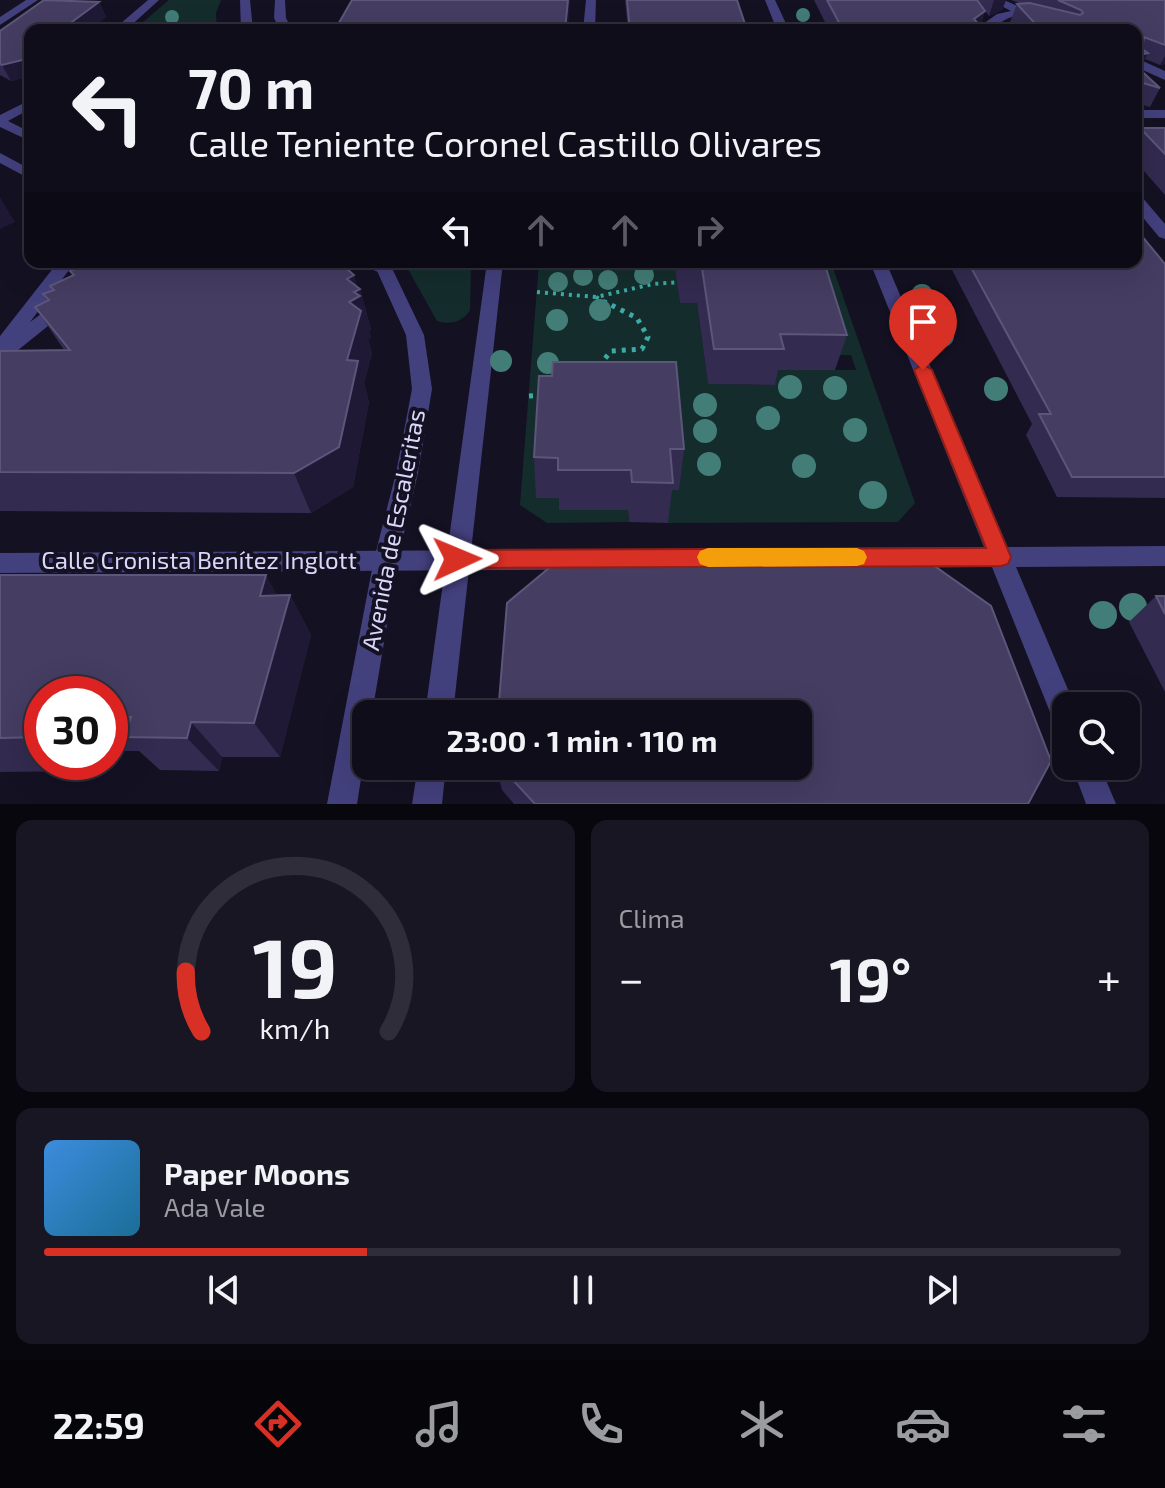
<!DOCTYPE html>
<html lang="es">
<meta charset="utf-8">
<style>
body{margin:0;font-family:"Exo 2",sans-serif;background:#181623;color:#f1f3f6;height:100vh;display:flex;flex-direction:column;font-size:30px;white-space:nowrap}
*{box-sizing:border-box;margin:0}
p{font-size:26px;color:#9b9ca2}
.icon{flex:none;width:44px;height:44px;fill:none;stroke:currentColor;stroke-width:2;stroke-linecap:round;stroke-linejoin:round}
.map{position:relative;height:804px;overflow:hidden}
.panel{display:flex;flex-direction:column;gap:16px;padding:16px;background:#08070e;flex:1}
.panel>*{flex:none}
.hud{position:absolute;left:24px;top:24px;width:1118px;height:244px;border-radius:16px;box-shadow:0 8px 32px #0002,0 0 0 2px #2f2d39;background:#0f0d1a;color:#f1f3f6;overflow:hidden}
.fabs{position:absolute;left:1052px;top:692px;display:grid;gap:16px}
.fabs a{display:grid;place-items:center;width:88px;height:88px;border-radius:16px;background:#0f0d1a;box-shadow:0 8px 32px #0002,0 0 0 2px #2f2d39;font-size:40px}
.speed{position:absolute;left:24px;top:676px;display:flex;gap:16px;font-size:40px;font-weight:700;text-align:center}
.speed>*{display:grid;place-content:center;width:104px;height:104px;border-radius:50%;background:#0f0d1a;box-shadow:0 8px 32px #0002,0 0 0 2px #2f2d39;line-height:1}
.speed .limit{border:12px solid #d22;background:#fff;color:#111}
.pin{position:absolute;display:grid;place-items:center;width:68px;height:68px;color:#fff;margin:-82px -34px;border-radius:50% 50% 50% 0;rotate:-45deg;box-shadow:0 0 8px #0007}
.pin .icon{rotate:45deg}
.me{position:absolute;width:88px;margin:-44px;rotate:89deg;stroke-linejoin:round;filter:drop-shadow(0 0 6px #0008)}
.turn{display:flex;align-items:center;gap:28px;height:168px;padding:0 32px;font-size:36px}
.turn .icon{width:104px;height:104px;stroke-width:2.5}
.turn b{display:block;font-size:56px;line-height:68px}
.lanes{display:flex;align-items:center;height:76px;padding:0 32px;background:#0003;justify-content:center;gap:40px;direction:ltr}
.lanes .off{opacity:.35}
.big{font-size:60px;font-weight:700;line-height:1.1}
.panel .widget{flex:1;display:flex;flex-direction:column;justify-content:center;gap:12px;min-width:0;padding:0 28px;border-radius:16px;background:#181623}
.panel .dial{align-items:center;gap:0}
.dial svg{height:208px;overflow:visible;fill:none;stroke:#2f2d39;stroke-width:7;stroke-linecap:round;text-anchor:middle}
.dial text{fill:#f1f3f6;stroke:none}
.song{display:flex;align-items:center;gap:24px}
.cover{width:96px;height:96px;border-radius:12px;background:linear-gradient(135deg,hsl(210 70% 55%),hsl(200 70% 35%))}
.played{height:8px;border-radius:4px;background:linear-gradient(90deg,#d93025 30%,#2f2d39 30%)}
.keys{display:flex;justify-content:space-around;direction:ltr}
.heat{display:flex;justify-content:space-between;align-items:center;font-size:44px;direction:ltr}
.panel .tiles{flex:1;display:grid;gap:16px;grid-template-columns:1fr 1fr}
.widget:last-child{grid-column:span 2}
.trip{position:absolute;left:352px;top:700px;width:460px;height:80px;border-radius:16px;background:#0f0d1a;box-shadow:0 8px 32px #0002,0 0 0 2px #2f2d39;font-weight:700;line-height:80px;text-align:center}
.menu{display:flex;height:128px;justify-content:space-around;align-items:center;background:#06050a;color:#9b9ca2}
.menu .icon{width:56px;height:56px}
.menu .selected{color:#d93025}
.menu b{font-size:36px;color:#f1f3f6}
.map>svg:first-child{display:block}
.green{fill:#142d2c;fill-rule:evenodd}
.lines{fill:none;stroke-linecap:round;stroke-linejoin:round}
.path-far1{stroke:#3baba6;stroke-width:4;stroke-dasharray:3 5;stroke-linecap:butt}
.path{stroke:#3baba6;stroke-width:5;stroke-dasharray:4 6;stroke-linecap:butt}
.minor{fill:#43407e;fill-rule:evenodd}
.tertiary{fill:#43407e;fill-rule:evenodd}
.tree{fill:#437d77}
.wall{fill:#332b50}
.shaded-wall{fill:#1f1936}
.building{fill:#453d62;stroke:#5c567a;stroke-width:2}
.route{fill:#d93025;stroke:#8d1f18;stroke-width:2}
.slow{fill:#f59e0b}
.labels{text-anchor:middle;stroke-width:8;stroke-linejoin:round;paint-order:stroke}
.street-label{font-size:24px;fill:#dbd7fb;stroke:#141123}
</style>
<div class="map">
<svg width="1165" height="804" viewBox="0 0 1165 804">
<rect width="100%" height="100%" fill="#141123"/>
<g class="green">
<path d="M169,0h52l-5,13 1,17h-83z"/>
<path d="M404,262h67l-1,48c-7,12 -20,15 -33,11z"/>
<path d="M539,262h13v6h145v-6h134l84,241 -17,19 -230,1 -3,-33 13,-1 -6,-76h-22l-2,-10h-93l-1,14 -13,1 -4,79 23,1v12h68l1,12 -82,1 -27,-18zM787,277h21l23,78h20l5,15h-85l3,15 -66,-1 -11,-81h-17l-2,-14h112z"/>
</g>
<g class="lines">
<g class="path-far1">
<path d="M537,292l59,5 57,-13 28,-2"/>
<path d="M596,297l13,7"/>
</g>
<g class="path">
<path d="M599,366l12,-15 31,-2 6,-12 -11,-19 -32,-16"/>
<path d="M529,396l14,-1"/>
</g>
<g class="minor">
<path d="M26,0h12l-38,25v-8z"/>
<path d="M148,0h11l-33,30h-13z"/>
<path d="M586,0h10l-1,30h-12z"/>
<path d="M765,0h10l14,30h-12z"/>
<path d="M990,0h14l68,30c-21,0 -35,-14 -52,-14 -15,-1 -23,13 -37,12v-4l14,-10 14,-3z"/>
<path d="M1136,58l29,13v9l-29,-13z"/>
<path d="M30,100v9l-22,12 22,11v9l-30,-14v-12z"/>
<rect x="1136" y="110" width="29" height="8"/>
<path d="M0,153l30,16v10l-30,-16z"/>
<path d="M1136,194l5,2 24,28v15l-6,-2 -23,-28z"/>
<path d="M58,262h17l-45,60 29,-21h12l3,4 -67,54 -7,2v-25z"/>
<path d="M355,262h24l14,8 -8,5z"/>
<path d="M870,262h16l121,285 158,-1v20l-149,1 59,139h-9v25l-10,-4 -64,-160 -992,6v-20l984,-6z"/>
<path d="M1072,766h28l16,38h-30z"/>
</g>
<g class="tertiary">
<path d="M240,0h10l3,30h-12z"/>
<path d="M275,0h10l1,18 6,12h-12l-6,-12z"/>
<path d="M373,262h16l35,73 8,54 -14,84 -20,86 -26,155h-6v34l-9,56h-30l47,-245 22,-86 16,-84 -6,-54z"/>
<path d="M487,262h16l-50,452h-28z"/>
<path d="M418,766h28l-4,38h-30z"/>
</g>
</g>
<g class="tree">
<circle cx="803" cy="15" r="7"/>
<circle cx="172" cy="17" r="7"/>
<circle cx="644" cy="275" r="10"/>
<circle cx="583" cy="276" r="10"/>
<circle cx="608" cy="280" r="10"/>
<circle cx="558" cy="282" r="10"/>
<circle cx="922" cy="295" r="11"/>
<circle cx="600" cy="310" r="11"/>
<circle cx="557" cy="320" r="11"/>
<circle cx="943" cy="336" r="11"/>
<circle cx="501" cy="361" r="11"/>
<circle cx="548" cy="363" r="11"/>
<circle cx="790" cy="387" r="12"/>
<circle cx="835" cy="388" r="12"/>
<circle cx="996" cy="389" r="12"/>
<circle cx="705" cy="405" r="12"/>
<circle cx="768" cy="418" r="12"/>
<circle cx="855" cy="430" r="12"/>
<circle cx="705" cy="431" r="12"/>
<circle cx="709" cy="464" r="12"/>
<circle cx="804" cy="466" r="12"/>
<circle cx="873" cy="495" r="14"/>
<circle cx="1133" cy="607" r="14"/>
<circle cx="1103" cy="615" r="14"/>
</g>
<g class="wall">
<path d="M625,0h112l10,30h-119z"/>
<path d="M814,0h192l-4,10 -13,6 -4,-5 -5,15 3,4h-154z"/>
<path d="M1011,0h154v64l-5,1 -15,-6 -5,10 20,19 -10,19 -14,-4v-73h-118l-8,-8 7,-18h4z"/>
<path d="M99,2l7,15 -76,59 -19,5 -11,-6v-44z"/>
<path d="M1165,127v68l-29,-33v-26l4,-8z"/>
<path d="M568,262h256l23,73 -12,35h-57l-3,15 -67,-1 -11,-81h-17l-5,-35h-107z"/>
<path d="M952,262h184l29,2v234l-108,-1 -31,-62 6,-11 -82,-158z"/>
<path d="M70,271l284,4 3,12 3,2 11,41 -2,1 2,7 -3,1 4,14 -8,30 5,19 -16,85 -42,26 -311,-2v-160l64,-1 -29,-43 13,-6 -5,-7 9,-4 -2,-4 23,-10z"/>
<path d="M539,376l145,73 -5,41h-7l-4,33 -39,-1 -1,-12h-69v-12h-23l-2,-41z"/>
<path d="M0,575l290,20 21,40 -31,122h-58l-3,14 -59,-1 -21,-19h-29v-57h-68v68h55l-4,9 -93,1z"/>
<path d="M1156,596h9v96l-36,-70z"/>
<path d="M496,766h302l230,38h-514l-12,-14z"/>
</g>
<g class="shaded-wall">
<path d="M568,0h2l-2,30h-3z"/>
<path d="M994,0h12l-4,10 -13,6z"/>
<path d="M99,2l7,15 -17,13h-28z"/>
<path d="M985,11l-6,17 -5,-9z"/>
<path d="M30,53v23l-19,5 -9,-16z"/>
<path d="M1148,53l-9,18 -3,1v-16z"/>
<path d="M1165,56v8l-5,1z"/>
<path d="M0,197l15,25 -15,7z"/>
<path d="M354,275l4,15 2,-1 11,41 -2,1 2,7 -3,1 4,14 -8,30 5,19 -16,85 -42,26 -17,-40 53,-113 2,-58 -2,-23z"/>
<path d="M266,575l20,36 4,-16 21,40 -31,122 -26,-34 6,-127z"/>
<path d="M191,722l31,35 -3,14 -32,-33z"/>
<path d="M82,762h15l-4,9z"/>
</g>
<g class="building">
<path d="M44,0l55,2 -38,28h-31v23l-8,7 -20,5 -2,-1v-33z"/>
<path d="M352,0h216l-3,30h-215l-14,-2z"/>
<path d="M627,0h110l10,30h-117z"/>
<path d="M827,0h150l8,11 -11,8 9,11h-140z"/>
<path d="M1058,0h107v45l-21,-8 -2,12 6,4 -12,3v-26h-95l-24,-26 13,-1 50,12 3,-2 -2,-3z"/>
<path d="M1136,66l24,22 -24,-7z"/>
<path d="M1140,128h25v26z"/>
<path d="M1136,229l29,35v213h-93l-33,-63h12l-83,-152h168z"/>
<path d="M89,262h250l15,13 -7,4 13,10 -6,3 6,4 -11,6 12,9 -14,49 11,1 -19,86 -45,26 -294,-1v-121l70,-1 -35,-43 14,-7 -6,-6 11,-4 -4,-4 24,-11 -4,-4z"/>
<path d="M683,262h141l23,73 -67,-1 4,15h-70l-12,-81h-18z"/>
<path d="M553,362h123l8,87h-14l3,34 -41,-1 -1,-12h-73v-12l-24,-1 5,-81h13z"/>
<path d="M561,558l365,2 65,46 60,155 -23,43h-493l-35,-38h298v-52h-300l9,-111z"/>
<path d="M0,575h266l-6,21 30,-1 -36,128 -63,-1 -4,16 -63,-1 7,-20h-21v-23h-68v43l-42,1z"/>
<path d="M1156,596h9v18z"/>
</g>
<path class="route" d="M923,364l9,6 79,187 -3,7 -7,2 -544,2 -7,-2 -3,-7 3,-7 7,-2 529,-2 -72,-178z"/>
<path class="slow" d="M708,548h149l7,3 3,6 -3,7 -7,2 -149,1 -8,-3 -3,-7 3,-6z"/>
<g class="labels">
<g class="street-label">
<text transform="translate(394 530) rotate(-79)" y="8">Avenida de Escaleritas</text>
<text x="199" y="569">Calle Cronista Benítez Inglott</text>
</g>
</g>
</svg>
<div class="fabs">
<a><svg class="icon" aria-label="search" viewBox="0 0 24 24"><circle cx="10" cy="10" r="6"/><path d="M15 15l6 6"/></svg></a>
</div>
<div class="speed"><div class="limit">30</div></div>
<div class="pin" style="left:923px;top:370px;background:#d93025"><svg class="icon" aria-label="arrive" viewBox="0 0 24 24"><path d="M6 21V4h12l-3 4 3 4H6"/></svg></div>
<svg class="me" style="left:457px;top:559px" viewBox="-20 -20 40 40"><path d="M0-17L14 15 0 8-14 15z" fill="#d93025" stroke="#fff" stroke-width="4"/></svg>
<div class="trip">23:00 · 1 min · 110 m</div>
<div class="hud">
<div class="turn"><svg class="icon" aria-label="left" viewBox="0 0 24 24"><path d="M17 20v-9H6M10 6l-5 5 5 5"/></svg><div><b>70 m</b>Calle Teniente Coronel Castillo Olivares</div></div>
<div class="lanes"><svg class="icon" aria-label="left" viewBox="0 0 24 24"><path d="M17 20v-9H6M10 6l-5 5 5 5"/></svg><svg class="icon off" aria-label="ahead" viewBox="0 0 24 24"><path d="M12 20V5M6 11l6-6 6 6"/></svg><svg class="icon off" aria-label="ahead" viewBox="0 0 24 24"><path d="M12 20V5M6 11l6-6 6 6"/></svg><svg class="icon off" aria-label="right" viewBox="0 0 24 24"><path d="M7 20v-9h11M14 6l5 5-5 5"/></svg></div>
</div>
</div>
<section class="panel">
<div class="tiles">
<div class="widget dial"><svg viewBox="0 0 100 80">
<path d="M14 69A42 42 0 1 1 86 69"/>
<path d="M14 69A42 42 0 0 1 8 46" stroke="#d93025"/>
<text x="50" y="56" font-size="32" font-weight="700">19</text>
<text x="50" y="72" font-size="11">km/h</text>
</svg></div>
<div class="widget"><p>Clima</p>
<div class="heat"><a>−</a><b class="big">19°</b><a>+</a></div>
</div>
<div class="widget">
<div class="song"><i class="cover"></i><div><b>Paper Moons</b><p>Ada Vale</p></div></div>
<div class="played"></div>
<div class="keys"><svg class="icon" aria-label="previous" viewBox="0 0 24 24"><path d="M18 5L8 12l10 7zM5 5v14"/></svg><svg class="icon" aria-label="pause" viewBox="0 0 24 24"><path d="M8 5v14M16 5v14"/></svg><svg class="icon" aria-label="next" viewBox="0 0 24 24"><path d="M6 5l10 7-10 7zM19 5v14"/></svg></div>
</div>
</div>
</section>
<nav class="menu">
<b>22:59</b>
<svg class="icon selected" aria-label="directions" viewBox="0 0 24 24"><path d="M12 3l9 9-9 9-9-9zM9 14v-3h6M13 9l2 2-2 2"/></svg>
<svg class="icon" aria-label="music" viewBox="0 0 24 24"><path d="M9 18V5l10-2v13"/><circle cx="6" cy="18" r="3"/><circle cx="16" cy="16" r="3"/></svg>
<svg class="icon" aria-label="phone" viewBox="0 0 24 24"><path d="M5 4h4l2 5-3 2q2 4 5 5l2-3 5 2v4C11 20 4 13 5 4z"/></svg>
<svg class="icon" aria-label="climate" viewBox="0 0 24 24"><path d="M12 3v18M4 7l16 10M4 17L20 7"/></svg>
<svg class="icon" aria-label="car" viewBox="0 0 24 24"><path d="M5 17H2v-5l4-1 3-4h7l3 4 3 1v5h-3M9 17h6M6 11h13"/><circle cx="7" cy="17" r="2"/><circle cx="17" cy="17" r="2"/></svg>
<svg class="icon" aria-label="filters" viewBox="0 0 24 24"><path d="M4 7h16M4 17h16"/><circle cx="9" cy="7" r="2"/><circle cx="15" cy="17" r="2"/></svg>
</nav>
